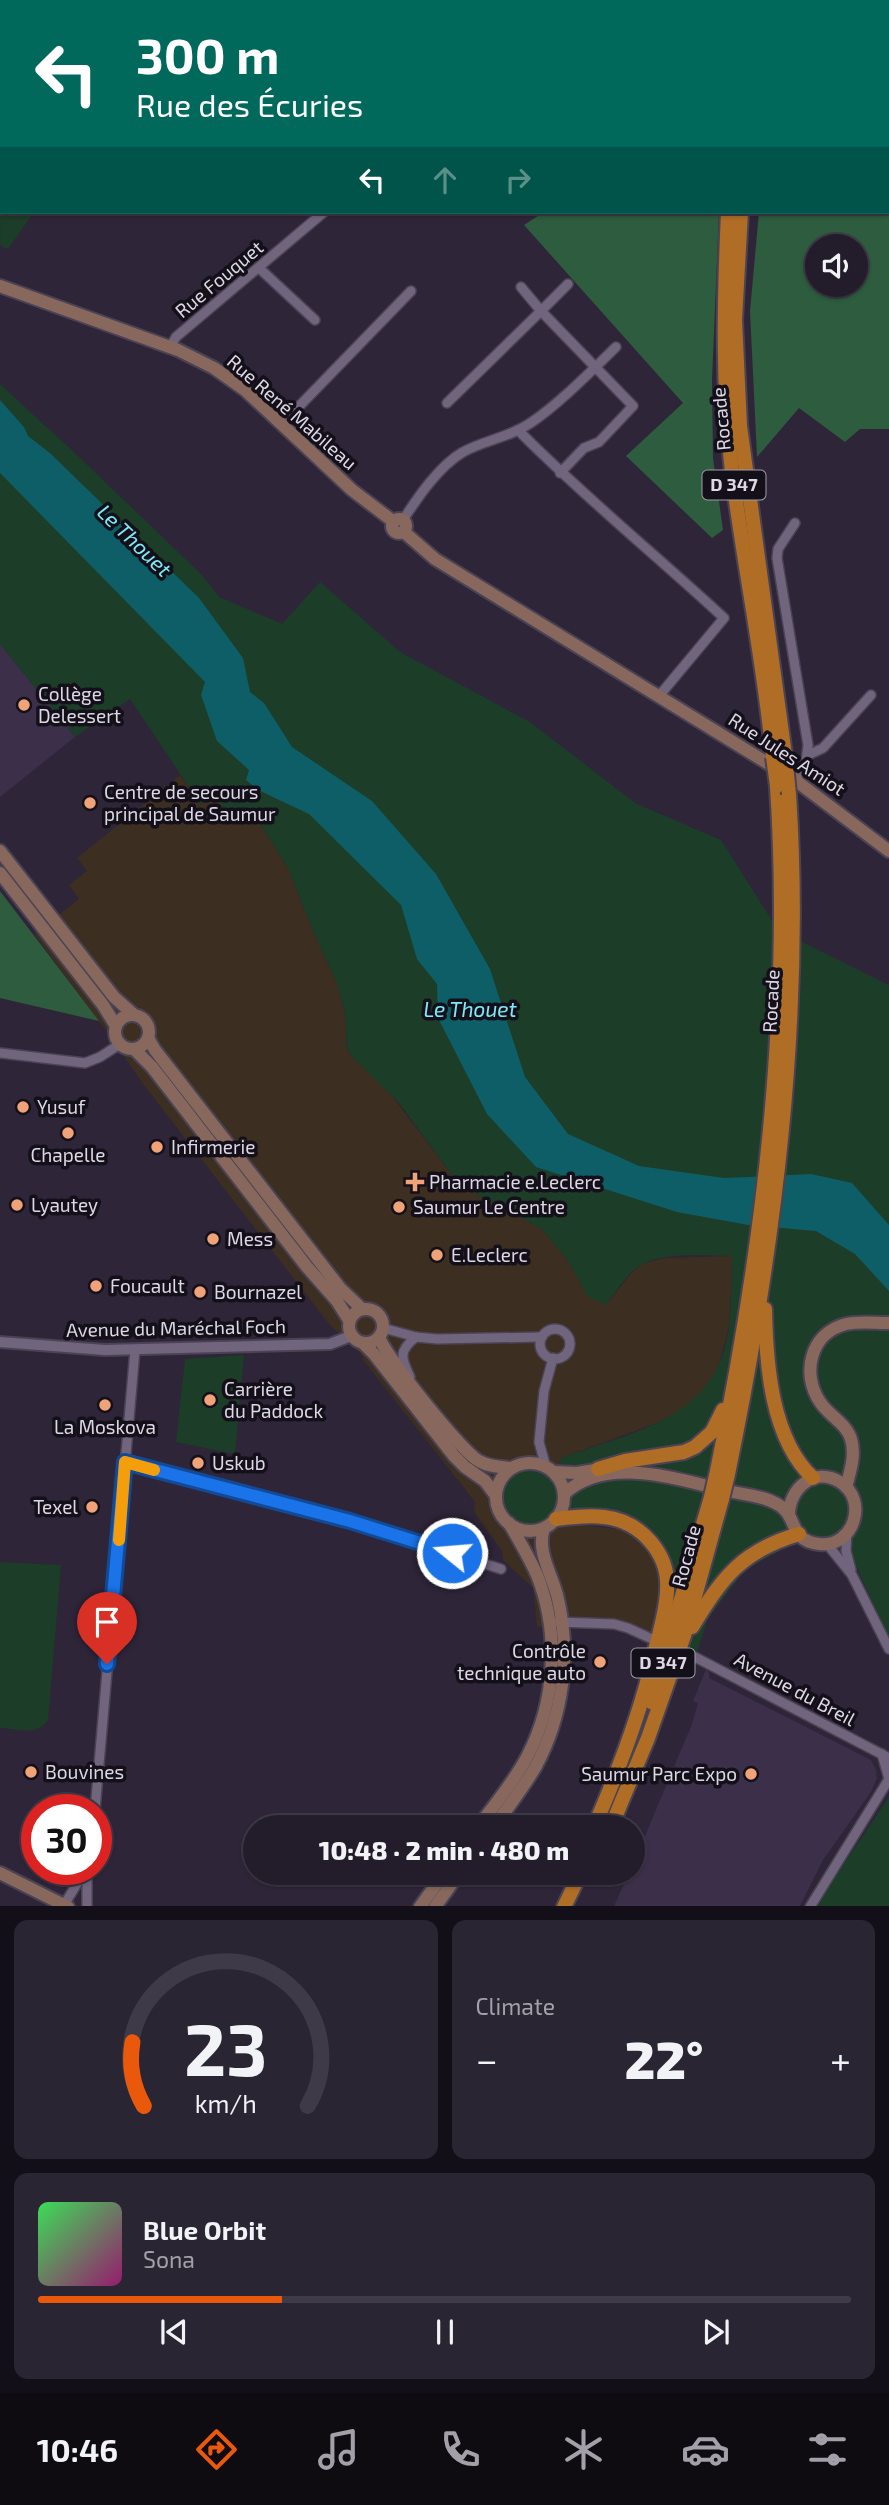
<!DOCTYPE html>
<meta charset="utf-8">
<style>
body{margin:0;font-family:"Exo 2",sans-serif;background:#2a2533;color:#f1f3f6;height:100vh;display:flex;flex-direction:column;font-size:26px;white-space:nowrap}
*{box-sizing:border-box;margin:0}
p{font-size:23px;color:#a2a1a9}
.icon{flex:none;width:38px;height:38px;fill:none;stroke:currentColor;stroke-width:2;stroke-linecap:round;stroke-linejoin:round}
.map{position:relative;height:1906px;overflow:hidden}
.side{display:flex;flex-direction:column;gap:14px;padding:14px;background:#130f18;flex:1}
.side>*{flex:none}
.top-card{position:absolute;left:0px;top:0px;width:889px;height:214px;box-shadow:0 2px 5px #0004,0 0 0 2px #3f3a47;background:#00695c;color:#fff;overflow:hidden}
.buttons{position:absolute;left:805px;top:234px;display:grid;gap:14px}
.buttons a{display:grid;place-items:center;width:63px;height:63px;border-radius:50%;background:#221c2b;box-shadow:0 2px 5px #0004,0 0 0 2px #3f3a47;font-size:35px}
.speed{position:absolute;left:21px;top:1794px;display:flex;gap:14px;font-size:35px;font-weight:700;text-align:center}
.speed>*{display:grid;place-content:center;width:91px;height:91px;border-radius:50%;background:#221c2b;box-shadow:0 2px 5px #0004,0 0 0 2px #3f3a47;line-height:1}
.speed .limit{border:10px solid #d22;background:#fff;color:#111}
.pin{position:absolute;display:grid;place-items:center;width:60px;height:60px;color:#fff;margin:-72px -30px;border-radius:50% 50% 50% 0;rotate:-45deg;box-shadow:0 0 7px #0007}
.pin .icon{rotate:45deg}
.me{position:absolute;width:77px;margin:-38px;rotate:287deg;stroke-linejoin:round;filter:drop-shadow(0 0 5px #0008)}
.turn{display:flex;align-items:center;gap:24px;height:147px;padding:0 21px;font-size:32px}
.turn .icon{width:91px;height:91px;stroke-width:2.5}
.turn b{display:block;font-size:49px;line-height:60px}
.lanes{display:flex;align-items:center;height:66px;padding:0 21px;background:#0003;justify-content:center;gap:35px;direction:ltr}
.lanes .off{opacity:.35}
.big{font-size:52px;font-weight:800;line-height:1.1}
.side .tile{flex:1;display:flex;flex-direction:column;justify-content:center;gap:10px;min-width:0;padding:0 24px;border-radius:14px;background:#2a2533}
.side .dial{align-items:center;gap:0}
.dial svg{height:182px;overflow:visible;fill:none;stroke:#3f3a47;stroke-width:7;stroke-linecap:round;text-anchor:middle}
.dial text{fill:#f1f3f6;stroke:none}
.song{display:flex;align-items:center;gap:21px}
.cover{width:84px;height:84px;border-radius:10px;background:linear-gradient(135deg,hsl(130 70% 55%),hsl(320 70% 35%))}
.played{height:7px;border-radius:4px;background:linear-gradient(90deg,#ea580c 30%,#3f3a47 30%)}
.keys{display:flex;justify-content:space-around;direction:ltr}
.heat{display:flex;justify-content:space-between;align-items:center;font-size:38px;direction:ltr}
.side .tiles{flex:1;display:grid;gap:14px;grid-template-columns:1fr 1fr}
.tile:last-child{grid-column:span 2}
.trip{position:absolute;left:243px;top:1815px;width:402px;height:70px;border-radius:35px;background:#221c2b;box-shadow:0 2px 5px #0004,0 0 0 2px #3f3a47;font-weight:800;line-height:70px;text-align:center}
.menu{display:flex;height:112px;justify-content:space-around;align-items:center;background:#0e0b11;color:#a2a1a9}
.menu .icon{width:49px;height:49px}
.menu .on{color:#ea580c}
.menu b{font-size:32px;color:#f1f3f6}
.map>svg:first-child{display:block}
.commercial{fill:#3c2e21}
.built{fill:#3b2f49}
.green{fill:#1c3d28}
.forest{fill:#2d5c3e;fill-rule:evenodd}
.water{fill:#0e5e67}
.lines{fill:none;stroke-linecap:round;stroke-linejoin:round}
.minor-casing{stroke:#4a4353;stroke-width:12}
.tertiary-casing{stroke:#4a4353;stroke-width:14}
.secondary-casing{stroke:#4a4353;stroke-width:16}
.trunk-casing{stroke:#4a4353;stroke-width:18}
.minor{stroke:#70657d;stroke-width:9}
.tertiary{stroke:#70657d;stroke-width:10}
.secondary{stroke:#88685d;stroke-width:12}
.trunk{stroke:#af6d26;stroke-width:14}
.trunk-bridge-casing{stroke:#4a4353;stroke-width:18;stroke-linecap:butt}
.trunk-bridge{stroke:#af6d26;stroke-width:14}
.route-casing{stroke:#114b97;stroke-width:18}
.route{stroke:#1a73e8;stroke-width:12}
.slow{stroke:#f59e0b;stroke-width:12}
.poi-dot{fill:#f0a278;stroke:#141019;stroke-width:2.5}
.labels{text-anchor:middle;stroke-width:7;stroke-linejoin:round;paint-order:stroke}
.shield{fill:#141019;stroke:#a19ca8;stroke-width:2}
.shield-label{font-size:18px;font-weight:bold;fill:#ded8e6}
.street-label{font-size:19px;fill:#ded8e6;stroke:#141019}
.poi-label{font-size:19px;fill:#ded8e6;stroke:#141019;text-anchor:start}
.water-label{font-size:21px;font-style:italic;fill:#7eeaf9;stroke:#141019}
</style>
<div class="map">
<svg width="889" height="1907" viewBox="0 0 889 1907">
<rect width="100%" height="100%" fill="#2e2539"/>
<path class="commercial" d="M180,775l21,30 15,-9 20,18 21,5 31,49 25,63 25,55 7,27 2,35 5,9 34,31 67,88 16,14 73,39 26,32 21,36 17,8 27,-34 11,-8 21,-5 68,-2 -4,71 -11,41 -13,22 -17,16 -31,17 -96,35 12,66 54,6 12,7 15,19 7,26v22l-10,33 -38,-15 -76,5 -4,-39 -30,-28 -1,-9 -28,-39 1,-10 -112,-142v-4l-34,-32 -186,-240 -33,-48 -76,-102 45,-35 -10,-14 18,-14 -10,-13z"/>
<g class="built">
<path d="M0,644l75,93 -75,60z"/>
<path d="M706,1669l3,4v5l162,82 5,10 1,8 -6,14 -48,68 -23,46h-186l15,-33 5,-1v-10l58,-138 6,-21 -5,-2z"/>
</g>
<g class="green">
<path d="M806,0h83v124l-2,1v-123h-81z"/>
<path d="M1,81l1,131h32l-26,37 -8,-4z"/>
<path d="M0,384l78,72 124,119 17,22 63,27 38,-42 80,70 130,70 105,81 86,37 57,90 111,55v655l-43,-97c-22,11 -27,7 -50,-1l-51,28 -37,49 -11,33 -46,-15c3,-10 7,-21 9,-31 5,-26 -6,-65 -33,-76 -16,-6 -37,-5 -54,-6l-6,-12 -8,-48 2,-6c74,-27 157,-39 168,-132 3,-23 2,-47 3,-70 -25,0 -66,-4 -89,8 -15,7 -27,28 -37,41l-18,-8 -20,-36 -26,-32 -73,-39 -16,-14 -54,-73 -47,-46 -5,-9 -2,-35 -7,-27 -25,-55 -25,-63 -31,-49 -34,-10 -7,-12 -15,8 -71,-106 -55,38 -75,-93z"/>
<path d="M244,1355l-9,99 -59,-12 9,-83z"/>
<circle cx="530" cy="1497" r="28"/>
<path d="M0,1562l61,3 -13,155c-10,16 -30,9 -48,8z"/>
<path d="M889,1797v109h-71l5,-11z"/>
</g>
<g class="forest">
<path d="M889,124v305h-29l-15,13 -46,-34 -42,49 -7,-146 9,-99h128zM817,247h39v38h-39z"/>
<path d="M544,212h175l-7,169 1,77 10,72 -11,8 -86,-82 57,-53 -159,-178z"/>
<path d="M0,891l99,130 -99,-23z"/>
</g>
<path class="water" d="M0,400l24,27 4,9 23,18 148,144 44,60 7,34 14,11 28,44 80,54 64,73 54,95 35,108 43,57 71,32 85,12 87,-4 41,9 37,42v66l-34,-37 -39,-23 -68,-6 -71,-13 -141,-45 -49,-53 -49,-96 -1,-34 -20,-25 -16,-54 -92,-91 -51,-24 -12,-10 3,-10 -32,-29 -16,-46 4,-13 -205,-209z"/>
<g class="lines">
<g class="minor-casing">
<g id="minor">
<path d="M205,0l2,2"/>
<path d="M31,2v-2"/>
<path d="M159,2l4,-2"/>
<path d="M213,2l5,-2"/>
<path d="M0,74l2,-1"/>
<path d="M259,268l56,52"/>
<path d="M521,287l20,24 27,-27"/>
<path d="M170,347l6,-10 148,-125"/>
<path d="M447,403l94,-92 92,95 -34,36 -15,6 -24,25"/>
<path d="M281,425l130,-134"/>
<path d="M518,430c65,66 138,125 206,188l-65,78"/>
<path d="M403,520c15,-23 36,-54 60,-68 22,-12 48,-15 69,-30 30,-21 57,-49 84,-75"/>
<path d="M808,755l15,-7 48,-53"/>
<path d="M795,780l11,-18 2,-17 -31,-187 1,-9 17,-26"/>
<path d="M0,1053l85,10 15,-6 20,-13"/>
<path d="M383,1328l33,9 21,2 105,-2"/>
<circle cx="555" cy="1344" r="15"/>
<path d="M410,1377c-9,-19 -12,-26 6,-40"/>
<path d="M125,1462l225,59 151,48"/>
<path d="M546,1467l-7,-25 5,-51 9,-33"/>
<path d="M847,1533l-1,18 5,19"/>
<path d="M827,1544l25,31 37,74"/>
<path d="M558,1622l56,2 14,4 24,11"/>
<path d="M691,1655l198,103"/>
<path d="M95,1810l40,-460"/>
<path d="M64,1905l22,-36"/>
<path d="M87,1907v-37"/>
<path d="M810,1907l79,-128 -7,-25"/>
</g>
</g>
<g class="tertiary-casing">
<path id="tertiary" d="M0,1342l105,8 225,-6 21,-8"/>
</g>
<g class="secondary-casing">
<g id="secondary">
<path d="M0,286l178,64 36,18 31,22 107,100 42,32"/>
<circle cx="399" cy="526" r="7"/>
<path d="M404,532l31,27 360,221 94,71"/>
<path d="M0,851l114,146 19,17"/>
<path d="M0,873l103,132 13,21"/>
<circle cx="132" cy="1032" r="17"/>
<path d="M148,1038l7,12 185,238 22,21"/>
<path d="M134,1049l18,18 155,200 30,34 12,19"/>
<circle cx="366" cy="1326" r="17"/>
<path d="M379,1337c7,20 83,115 100,124 10,6 22,6 32,7"/>
<path d="M363,1343l11,11 80,102 11,11 20,14 11,15"/>
<circle cx="530" cy="1497" r="34"/>
<path d="M554,1472l23,1 18,-3"/>
<path d="M846,1487c4,-15 10,-32 5,-48 -5,-16 -22,-23 -31,-37 -19,-28 -10,-69 26,-78 13,-3 29,-1 43,-1"/>
<path d="M564,1494c43,-40 114,-14 164,-3 17,4 42,5 56,18 13,12 7,32 35,35 35,4 50,-44 21,-62 -26,-16 -51,7 -51,33"/>
<path d="M478,1827c17,-23 36,-45 49,-70 29,-55 33,-124 10,-182 -8,-18 -18,-35 -28,-52"/>
<path d="M494,1827c14,-20 30,-40 42,-61 27,-50 35,-111 22,-167 -5,-24 -22,-46 -14,-71"/>
<path d="M0,1873l68,34"/>
<path d="M420,1907l25,-35"/>
<path d="M435,1907l25,-35"/>
</g>
</g>
<g class="trunk-casing">
<g id="trunk">
<path d="M748,2v-2"/>
<path d="M760,2v-2"/>
<path d="M780,2l1,-2"/>
<path d="M728,212c-4,87 -6,174 4,260 12,95 32,189 41,285"/>
<path d="M741,212l-6,108 5,106 45,329"/>
<path d="M765,1309c1,54 6,130 48,169"/>
<path d="M598,1469l27,-8 59,-9 11,-5 17,-15 11,-22"/>
<path d="M717,1471c46,-223 75,-456 60,-685"/>
<path d="M728,1474c46,-223 76,-453 61,-680"/>
<path d="M556,1519c16,-2 32,-4 48,-2 37,4 66,37 63,74 -1,23 -9,46 -14,68 -14,59 -35,113 -59,168"/>
<path d="M692,1627c30,-49 49,-76 107,-93"/>
<path d="M651,1702l60,-205"/>
<path d="M611,1827l37,-89 36,-102 38,-137"/>
<path d="M564,1907l17,-35"/>
</g>
</g>
<use href="#minor" class="minor"/>
<use href="#tertiary" class="tertiary"/>
<use href="#secondary" class="secondary"/>
<use href="#trunk" class="trunk"/>
<g class="trunk-bridge-casing">
<g id="trunk-bridge">
<path d="M785,755l4,39"/>
<path d="M773,757l4,29"/>
<path d="M711,1497l6,-26"/>
<path d="M722,1499l6,-25"/>
</g>
</g>
<use href="#trunk-bridge" class="trunk-bridge"/>
</g>
<g class="lines">
<g class="route-casing">
<path id="route" d="M107,1664l18,-202 225,59 102,32"/>
</g>
<use href="#route" class="route"/>
<path class="slow" d="M119,1540l6,-78 29,8"/>
</g>
<g class="poi-dot">
<circle cx="24" cy="705" r="7"/>
<circle cx="90" cy="803" r="7"/>
<circle cx="23" cy="1107" r="7"/>
<circle cx="68" cy="1133" r="7"/>
<circle cx="157" cy="1147" r="7"/>
<path d="M411.5 1171.5h7v7h7v7h-7v7h-7v-7h-7v-7h7z"/>
<circle cx="17" cy="1205" r="7"/>
<circle cx="399" cy="1207" r="7"/>
<circle cx="213" cy="1239" r="7"/>
<circle cx="437" cy="1255" r="7"/>
<circle cx="96" cy="1286" r="7"/>
<circle cx="200" cy="1292" r="7"/>
<circle cx="210" cy="1400" r="7"/>
<circle cx="105" cy="1405" r="7"/>
<circle cx="198" cy="1463" r="7"/>
<circle cx="92" cy="1507" r="7"/>
<circle cx="600" cy="1662" r="7"/>
<circle cx="31" cy="1772" r="7"/>
<circle cx="751" cy="1774" r="7"/>
</g>
<g class="labels">
<g class="shield">
<rect x="702.5" y="470.5" width="63" height="29" rx="5"/>
<rect x="631.5" y="1648.5" width="63" height="29" rx="5"/>
</g>
<g class="shield-label">
<text x="734" y="491">D 347</text>
<text x="663" y="1669">D 347</text>
</g>
<g class="street-label">
<text transform="translate(219 279) rotate(-40)" y="7">Rue Fouquet</text>
<text transform="translate(292 412) rotate(41)" y="7">Rue René Mabileau</text>
<text transform="translate(721 419) rotate(-95)" y="7">Rocade</text>
<text transform="translate(787 754) rotate(33)" y="7">Rue Jules Amiot</text>
<text transform="translate(771 1001) rotate(-87)" y="7">Rocade</text>
<text transform="translate(176 1328) rotate(-1)" y="7">Avenue du Maréchal Foch</text>
<text transform="translate(686 1556) rotate(-75)" y="7">Rocade</text>
<text transform="translate(795 1689) rotate(28)" y="7">Avenue du Breil</text>
</g>
<g class="poi-label">
<text x="38" y="701">Collège<tspan x="38" dy="22">Delessert</tspan></text>
<text x="104" y="799">Centre de secours<tspan x="104" dy="22">principal de Saumur</tspan></text>
<text x="37" y="1114">Yusuf</text>
<text x="171" y="1154">Infirmerie</text>
<text x="68" y="1162" text-anchor="middle">Chapelle</text>
<text x="429" y="1189">Pharmacie e.Leclerc</text>
<text x="31" y="1212">Lyautey</text>
<text x="413" y="1214">Saumur Le Centre</text>
<text x="227" y="1246">Mess</text>
<text x="451" y="1262">E.Leclerc</text>
<text x="110" y="1293">Foucault</text>
<text x="214" y="1299">Bournazel</text>
<text x="224" y="1396">Carrière<tspan x="224" dy="22">du Paddock</tspan></text>
<text x="105" y="1434" text-anchor="middle">La Moskova</text>
<text x="212" y="1470">Uskub</text>
<text x="78" y="1514" text-anchor="end">Texel</text>
<text x="586" y="1658" text-anchor="end">Contrôle<tspan x="586" dy="22">technique auto</tspan></text>
<text x="45" y="1779">Bouvines</text>
<text x="737" y="1781" text-anchor="end">Saumur Parc Expo</text>
</g>
<g class="water-label">
<text transform="translate(134 541) rotate(44)" y="7">Le Thouet</text>
<text x="470" y="1017">Le Thouet</text>
</g>
</g>
</svg>
<div class="buttons">
<a><svg class="icon" aria-label="sound" viewBox="0 0 24 24"><path d="M4 9h4l5-4v14l-5-4H4zM17 9q2 3 0 6"/></svg></a>
</div>
<div class="speed"><div class="limit">30</div></div>
<div class="pin" style="left:107px;top:1664px;background:#d93025"><svg class="icon" aria-label="arrive" viewBox="0 0 24 24"><path d="M6 21V4h12l-3 4 3 4H6"/></svg></div>
<svg class="me" style="left:452px;top:1553px" viewBox="-20 -20 40 40"><circle r="17" fill="#1a73e8" stroke="#fff" stroke-width="3"/><path d="M0-11L8 9 0 5-8 9z" fill="#fff"/></svg>
<div class="trip">10:48 · 2 min · 480 m</div>
<div class="top-card">
<div class="turn"><svg class="icon" aria-label="left" viewBox="0 0 24 24"><path d="M17 20v-9H6M10 6l-5 5 5 5"/></svg><div><b>300 m</b>Rue des Écuries</div></div>
<div class="lanes"><svg class="icon" aria-label="left" viewBox="0 0 24 24"><path d="M17 20v-9H6M10 6l-5 5 5 5"/></svg><svg class="icon off" aria-label="ahead" viewBox="0 0 24 24"><path d="M12 20V5M6 11l6-6 6 6"/></svg><svg class="icon off" aria-label="right" viewBox="0 0 24 24"><path d="M7 20v-9h11M14 6l5 5-5 5"/></svg></div>
</div>
</div>
<section class="side">
<div class="tiles">
<div class="tile dial"><svg viewBox="0 0 100 80">
<path d="M14 69A42 42 0 1 1 86 69"/>
<path d="M14 69A42 42 0 0 1 9 41" stroke="#ea580c"/>
<text x="50" y="56" font-size="32" font-weight="700">23</text>
<text x="50" y="72" font-size="11">km/h</text>
</svg></div>
<div class="tile"><p>Climate</p>
<div class="heat"><a>−</a><b class="big">22°</b><a>+</a></div>
</div>
<div class="tile">
<div class="song"><i class="cover"></i><div><b>Blue Orbit</b><p>Sona</p></div></div>
<div class="played"></div>
<div class="keys"><svg class="icon" aria-label="previous" viewBox="0 0 24 24"><path d="M18 5L8 12l10 7zM5 5v14"/></svg><svg class="icon" aria-label="pause" viewBox="0 0 24 24"><path d="M8 5v14M16 5v14"/></svg><svg class="icon" aria-label="next" viewBox="0 0 24 24"><path d="M6 5l10 7-10 7zM19 5v14"/></svg></div>
</div>
</div>
</section>
<nav class="menu">
<b>10:46</b>
<svg class="icon on" aria-label="directions" viewBox="0 0 24 24"><path d="M12 3l9 9-9 9-9-9zM9 14v-3h6M13 9l2 2-2 2"/></svg>
<svg class="icon" aria-label="music" viewBox="0 0 24 24"><path d="M9 18V5l10-2v13"/><circle cx="6" cy="18" r="3"/><circle cx="16" cy="16" r="3"/></svg>
<svg class="icon" aria-label="phone" viewBox="0 0 24 24"><path d="M5 4h4l2 5-3 2q2 4 5 5l2-3 5 2v4C11 20 4 13 5 4z"/></svg>
<svg class="icon" aria-label="climate" viewBox="0 0 24 24"><path d="M12 3v18M4 7l16 10M4 17L20 7"/></svg>
<svg class="icon" aria-label="car" viewBox="0 0 24 24"><path d="M5 17H2v-5l4-1 3-4h7l3 4 3 1v5h-3M9 17h6M6 11h13"/><circle cx="7" cy="17" r="2"/><circle cx="17" cy="17" r="2"/></svg>
<svg class="icon" aria-label="filters" viewBox="0 0 24 24"><path d="M4 7h16M4 17h16"/><circle cx="9" cy="7" r="2"/><circle cx="15" cy="17" r="2"/></svg>
</nav>
